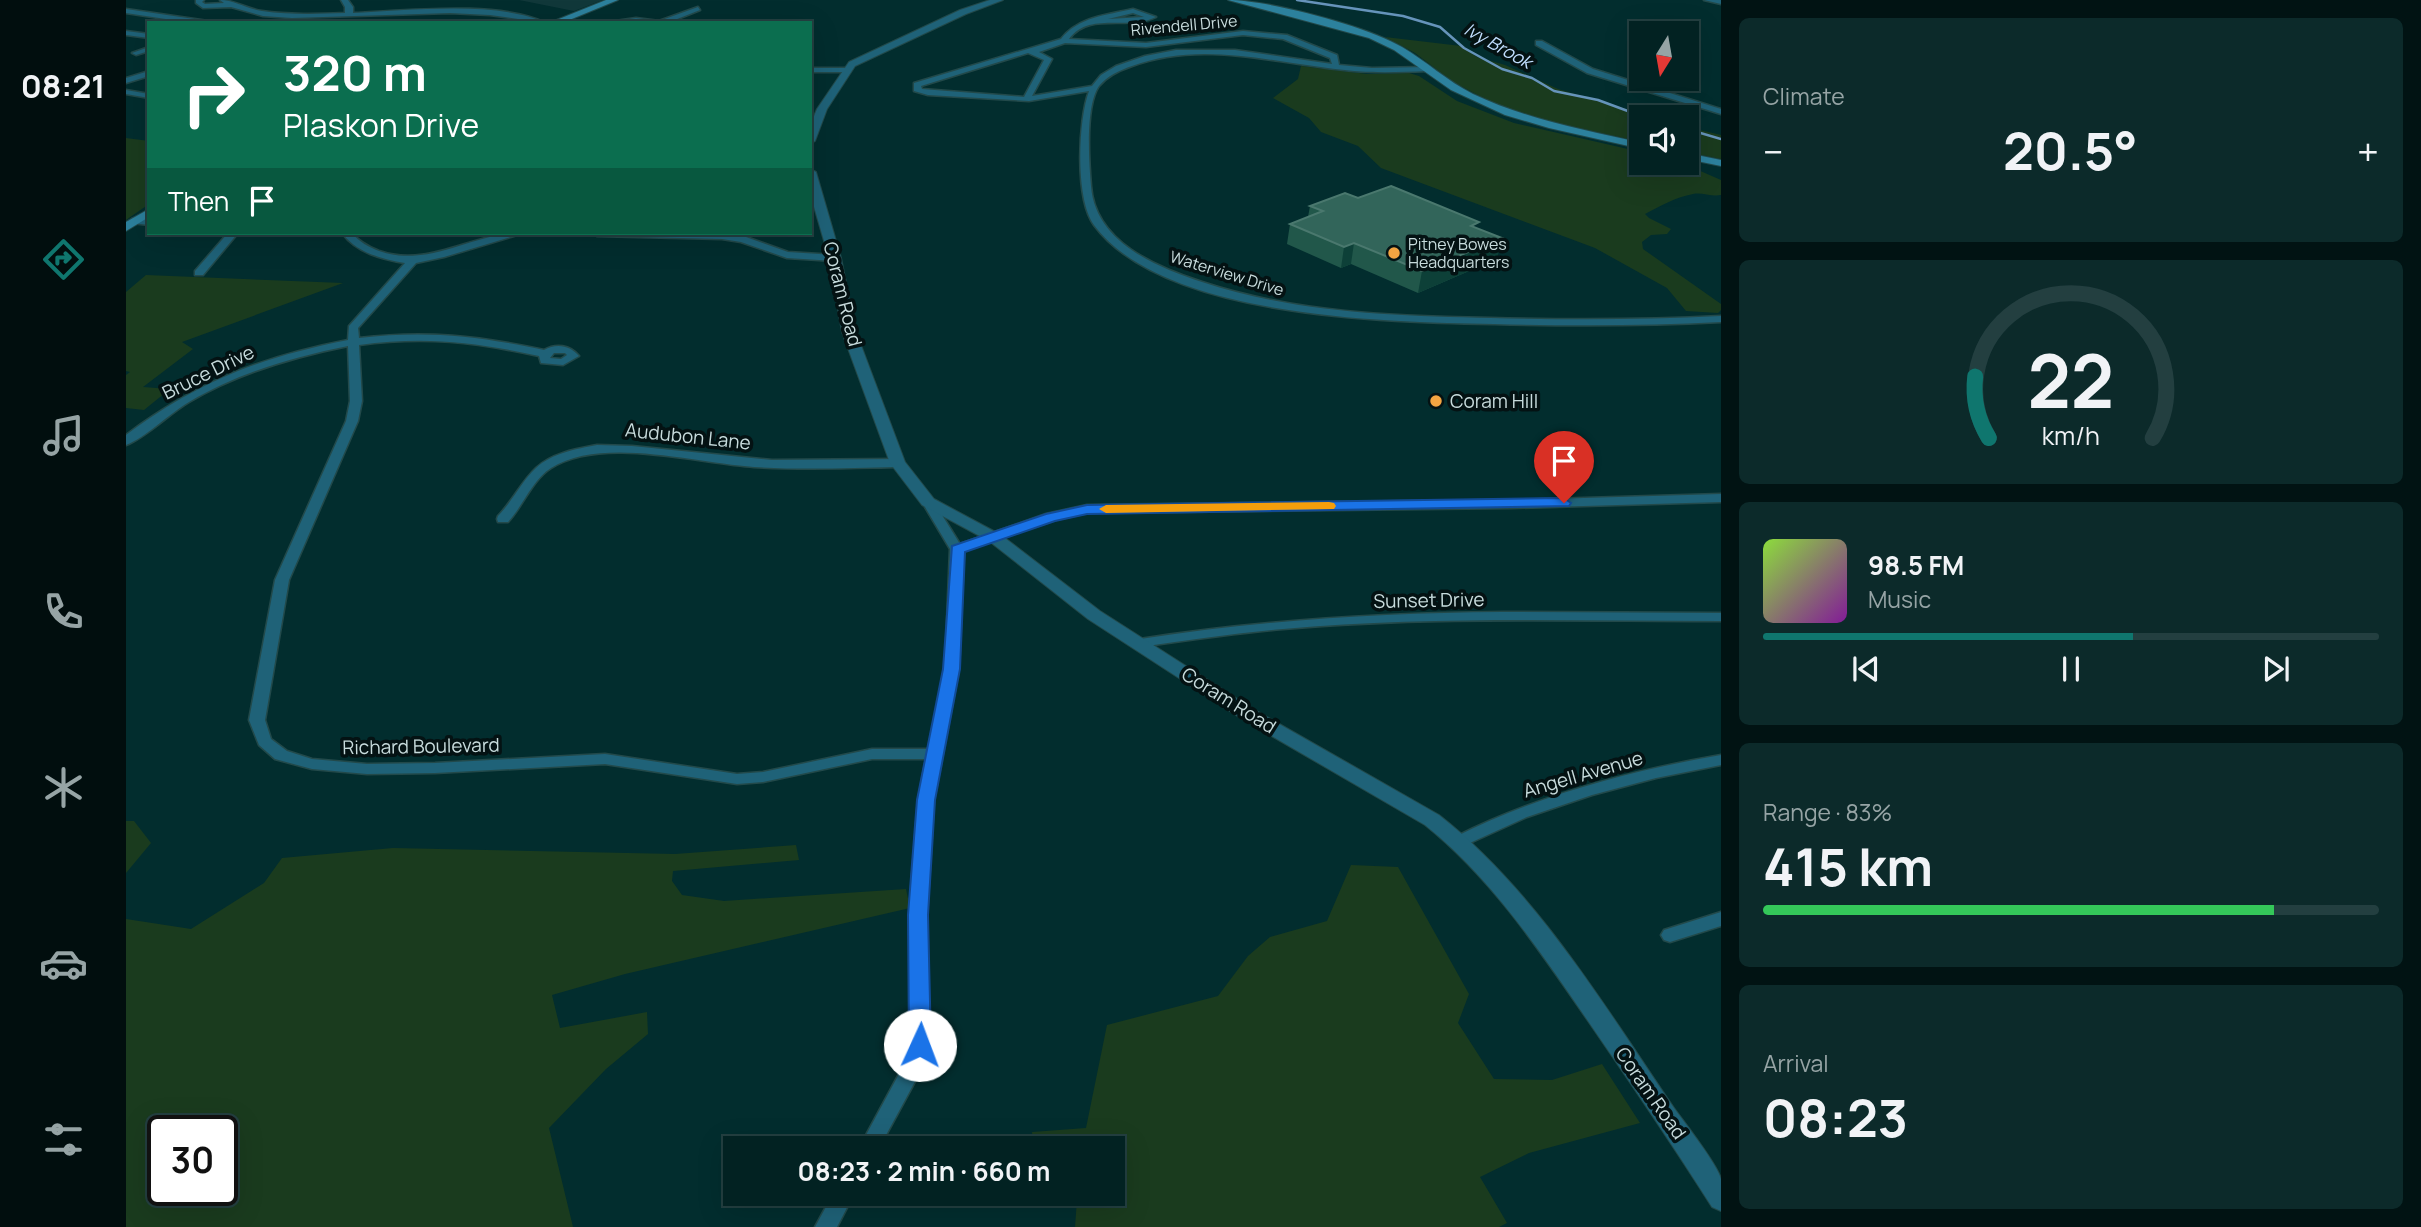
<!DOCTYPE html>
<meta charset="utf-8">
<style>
body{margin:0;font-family:Manrope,sans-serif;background:#0c2a2a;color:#f1f3f6;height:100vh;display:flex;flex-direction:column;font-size:26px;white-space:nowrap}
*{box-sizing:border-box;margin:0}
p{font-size:23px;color:#96a4a5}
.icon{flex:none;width:38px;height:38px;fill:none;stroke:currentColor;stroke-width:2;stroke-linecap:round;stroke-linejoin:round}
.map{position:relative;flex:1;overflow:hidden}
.details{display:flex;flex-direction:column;gap:18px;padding:18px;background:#011313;width:700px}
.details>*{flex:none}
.banner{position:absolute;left:21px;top:21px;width:665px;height:214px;border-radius:0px;box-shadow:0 7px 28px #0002,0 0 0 2px #233f40;background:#0b6e4f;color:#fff;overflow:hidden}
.needle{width:46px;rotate:191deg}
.controls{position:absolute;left:1503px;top:21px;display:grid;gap:14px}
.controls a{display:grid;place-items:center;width:70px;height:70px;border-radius:0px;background:#022222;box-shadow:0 7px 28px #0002,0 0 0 2px #233f40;font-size:35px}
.speed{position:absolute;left:21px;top:1115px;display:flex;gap:14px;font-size:35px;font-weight:700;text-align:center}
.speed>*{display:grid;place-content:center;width:91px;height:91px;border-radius:50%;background:#022222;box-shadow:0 7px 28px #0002,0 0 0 2px #233f40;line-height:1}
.speed .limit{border:4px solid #111;border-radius:10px;background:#fff;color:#111}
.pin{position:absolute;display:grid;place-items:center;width:60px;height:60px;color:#fff;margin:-72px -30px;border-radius:50% 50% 50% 0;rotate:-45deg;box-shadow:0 0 7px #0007}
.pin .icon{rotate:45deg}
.me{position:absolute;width:77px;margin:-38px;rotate:2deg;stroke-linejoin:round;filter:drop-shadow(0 0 5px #0008)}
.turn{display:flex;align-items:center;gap:24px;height:147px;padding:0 21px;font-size:32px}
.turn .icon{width:91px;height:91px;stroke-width:2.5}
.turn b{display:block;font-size:49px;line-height:60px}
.then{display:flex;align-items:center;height:66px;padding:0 21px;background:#0003;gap:14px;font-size:26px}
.big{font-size:52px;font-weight:700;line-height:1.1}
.details .card{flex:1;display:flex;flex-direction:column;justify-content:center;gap:10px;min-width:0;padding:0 24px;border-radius:10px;background:#0c2a2a}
.details .dial{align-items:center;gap:0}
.dial svg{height:182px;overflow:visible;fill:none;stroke:#233f40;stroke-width:7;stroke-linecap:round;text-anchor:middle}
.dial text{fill:#f1f3f6;stroke:none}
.song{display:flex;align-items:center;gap:21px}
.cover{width:84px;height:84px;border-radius:10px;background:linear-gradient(135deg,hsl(90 70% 55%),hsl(290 70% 35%))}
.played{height:7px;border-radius:4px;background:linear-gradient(90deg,#0f766e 60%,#233f40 60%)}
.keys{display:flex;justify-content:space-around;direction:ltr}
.heat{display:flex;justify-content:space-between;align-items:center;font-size:38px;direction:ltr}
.charge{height:10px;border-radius:5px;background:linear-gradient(90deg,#34c759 83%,#233f40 0)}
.trip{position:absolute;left:597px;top:1136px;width:402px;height:70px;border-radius:0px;background:#022222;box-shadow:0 7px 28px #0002,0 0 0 2px #233f40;font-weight:700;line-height:70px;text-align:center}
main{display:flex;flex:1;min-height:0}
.dock{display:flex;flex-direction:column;width:126px;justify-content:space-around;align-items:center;background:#010e0e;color:#96a4a5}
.dock .icon{width:49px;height:49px}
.dock .active{color:#0f766e}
.dock b{font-size:32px;color:#f1f3f6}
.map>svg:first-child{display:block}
.built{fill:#11383a}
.green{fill:#1a3b1e;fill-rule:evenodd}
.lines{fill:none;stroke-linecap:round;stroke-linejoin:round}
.stream{stroke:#6694bb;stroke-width:2.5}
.minor-casing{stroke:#22494a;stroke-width:3}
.tertiary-casing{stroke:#22494a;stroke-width:2}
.secondary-casing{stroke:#22494a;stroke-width:2}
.minor{fill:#1f6278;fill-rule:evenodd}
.tertiary{fill:#1f6278;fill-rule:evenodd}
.secondary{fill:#2c819d;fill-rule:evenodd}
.wall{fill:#21574a}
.shaded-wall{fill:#0d4038}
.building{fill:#32655a;stroke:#4a786e;stroke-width:2}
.route{fill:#1a73e8;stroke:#114b97;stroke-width:2}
.slow{fill:#f59e0b}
.poi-dot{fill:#f3a542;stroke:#041213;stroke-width:2.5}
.labels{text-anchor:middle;stroke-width:7;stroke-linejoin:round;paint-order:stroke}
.far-street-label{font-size:16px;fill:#c7dbdc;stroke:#041213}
.far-poi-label{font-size:16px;fill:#c7dbdc;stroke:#041213;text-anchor:start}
.far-water-label{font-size:18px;font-style:italic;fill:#c1defe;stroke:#041213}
.street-label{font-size:19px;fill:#c7dbdc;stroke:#041213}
.poi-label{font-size:19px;fill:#c7dbdc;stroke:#041213;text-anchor:start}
</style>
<main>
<nav class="dock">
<b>08:21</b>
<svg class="icon active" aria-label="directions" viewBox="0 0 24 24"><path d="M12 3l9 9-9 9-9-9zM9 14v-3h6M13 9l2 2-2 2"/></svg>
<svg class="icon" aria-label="music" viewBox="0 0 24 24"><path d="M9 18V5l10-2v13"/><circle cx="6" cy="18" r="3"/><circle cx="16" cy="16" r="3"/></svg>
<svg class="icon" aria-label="phone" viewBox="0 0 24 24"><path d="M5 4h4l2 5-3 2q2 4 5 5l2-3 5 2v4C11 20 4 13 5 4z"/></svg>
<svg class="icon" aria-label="climate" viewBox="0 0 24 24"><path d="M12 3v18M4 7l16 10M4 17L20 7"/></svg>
<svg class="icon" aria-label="car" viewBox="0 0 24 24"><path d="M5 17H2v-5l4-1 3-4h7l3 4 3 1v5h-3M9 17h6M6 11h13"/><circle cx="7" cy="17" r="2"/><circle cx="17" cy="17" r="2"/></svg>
<svg class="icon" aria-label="filters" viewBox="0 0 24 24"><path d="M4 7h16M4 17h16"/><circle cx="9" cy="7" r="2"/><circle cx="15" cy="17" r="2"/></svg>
</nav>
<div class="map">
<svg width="1595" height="1227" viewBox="0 0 1595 1227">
<rect width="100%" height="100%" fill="#022d2e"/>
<path class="built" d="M393,0h84l-29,11z"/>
<g class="green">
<path d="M1259,37l76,9 16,11 28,8 53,24 95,28h-11l-1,25 -93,-21 -55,-18 -40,-21 -38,-29z"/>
<path d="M1175,66l66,8 42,-1 10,3 38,25 57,22 127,29 1,11h40l39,17v15c-10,2 -19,-3 -28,-1 -17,3 -33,12 -48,20l4,4 22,11 -4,5 -16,1 -9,7 1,7 78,55v6l-3,3 -32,-2 -19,-23 -72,-40 -214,-80 -23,-22 -37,-14 -12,-14 -36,-20 25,-19z"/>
<path d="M1561,127l34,8v24l-34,-7z"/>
<path d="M0,138l23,3v63l-23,16z"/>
<path d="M20,275l197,8 -161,59 11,7 -50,38 27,2 -26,21 -18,-2v-33l4,-3 -4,-1v-79z"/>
<path d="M0,821h8l17,22 -25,30z"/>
<path d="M670,845l3,15 -126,11 -1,10 10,14 42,6 182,-12 4,19 -285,66 -73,21 8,33 87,-16 1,22 -42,35 -57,59 24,99h-447v-308l65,10 73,-46 18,-25 111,-10 282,6zM37,1130h59v60h-59z"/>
<path d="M1225,865l47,2 71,127 -11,29 36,56 58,1 50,-16 38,59 -111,30 -49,24 27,46 -8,4h-424l2,-27 -6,-6h42v-46h-79l-2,-16 54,-4 21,-103 111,-29 30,-40 22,-19 57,-16z"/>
</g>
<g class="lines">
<g class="stream">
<path d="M1171,0l106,16 37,11 24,21 38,21 30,9 22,13 44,9 46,17"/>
<path d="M1561,129l34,10"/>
</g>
<g class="minor-casing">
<g id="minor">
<path d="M70,0h8l-2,2 3,2 19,-1 -4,-3c14,0 27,9 42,11 27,4 56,3 83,2v-6l-4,-7h7l5,7v6c52,-2 146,-13 193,10l-56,-8 -40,-2 -158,5 -29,-2 -32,-9 -28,1 -7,-5z"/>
<path d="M1578,0h17v4z"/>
<path d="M572,7l2,3 -33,13h-65l34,-5 23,3z"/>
<path d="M0,9l82,12 3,2h-19l-66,-10z"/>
<path d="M1007,9l23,8c-28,14 -67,-6 -87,22l77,4 97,-12 44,4 50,20 2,10 33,3 55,-1 4,2 -4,2c-24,1 -49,2 -73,0 -74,-6 -149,-32 -222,-5 -12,4 -25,10 -33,20 -14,20 -10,76 -8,100 4,56 65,81 111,96 94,31 191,34 289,36 77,2 153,2 230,-2v6c-76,4 -151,4 -227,2 -107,-2 -331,-6 -400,-99 -19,-26 -16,-104 -5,-134l-60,10 -101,-6 -14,-4v-8l147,-44c17,-22 46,-24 72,-30zM1007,13l11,4 -36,2zM1117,35l40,4 47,19 2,6 -97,-14h-59l-31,6 -29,10 -15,9 -9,11 -60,10 20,-37 -13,-7 26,-9 81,4zM902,53l16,7 -20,37 -102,-8 -1,-3z"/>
<path d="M0,31l23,3v4l-23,-3z"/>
<path d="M1410,41h6l51,28 128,40v5l-134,-41 -51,-28z"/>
<path d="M23,47v4l-13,4 -4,-2z"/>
<path d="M684,68h36l4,2 -4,2h-36z"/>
<path d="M23,71v5l-23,7v-5z"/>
<path d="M0,90l23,4v4l-23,-4z"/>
<path d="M9,218l14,1v6l-17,-2v-4z"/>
<path d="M102,233h10l-35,42h-8v-4z"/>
<path d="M216,233h10c7,9 17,14 27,18 51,18 95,-20 145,-18l-80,24 -28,6 -58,65 1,10c68,-8 119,-2 185,12 12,-7 26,-5 35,6l-16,9 -22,-2 -2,-7c-64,-14 -114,-20 -180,-11l3,56 -4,20 -69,159 -24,140 6,19 16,12 25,8 55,5 68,-1 170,-9 132,20 26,-2 109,-23h56l17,-80 5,-120 -28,-47 6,-4 4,1 28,45 86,-30 41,-9 424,-5 210,-6v8l-210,6 -424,5 -32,7 -91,31 -5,118 -25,131 -7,115 2,130 -11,31 -39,72h-20l40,-74 12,-29 -2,-130 9,-115 8,-41h-54l-109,23 -26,2 -132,-20 -170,9 -68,1 -55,-5 -37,-10 -16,-14 -10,-25 26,-140 71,-159 4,-20 -2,-55c-55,11 -110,27 -159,56 -19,11 -44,36 -63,43v-10c71,-53 135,-78 222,-95l1,-14 56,-63c-23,-4 -48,-10 -63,-30zM428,353h11l2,2 -6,4 -11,-1z"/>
<path d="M466,233h130l24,4 42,15 47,3 5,3 -5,3 -48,-3 -46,-16 -19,-3 -125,-3z"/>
<path d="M471,445l35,1 140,14 126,-1 6,4 -6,4c-48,1 -96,3 -144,0 -59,-4 -152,-31 -203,1 -19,12 -28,38 -43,54h-10l-1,-3 1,-3c14,-14 23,-34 38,-48 16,-15 40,-19 61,-23z"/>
<path d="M1377,612l218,1v8c-146,0 -293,-5 -438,8 -48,4 -95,11 -143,18l-7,-4 7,-4c121,-19 241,-26 363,-27z"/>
<path d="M1595,755v10l-65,13 -64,17 -65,22 -66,30 -6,-2 -2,-4 2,-4c84,-42 174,-66 266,-82z"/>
<path d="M1595,912v14l-51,16 -6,-2 -3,-5 3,-5z"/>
<path d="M707,1194h21l-17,33h-22z"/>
</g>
</g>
<g class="tertiary-casing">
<g id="tertiary">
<path d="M864,0h13l-37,14 -111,52 -28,43 -12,32 -5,3v-18l7,-17 32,-47 111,-52z"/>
<path d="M684,169l6,3 25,86 15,74 49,130 29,37 67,36 99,76 153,98 186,106c97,76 166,192 235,293 10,14 44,57 47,71 0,9 0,22 0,32l-9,-4c-40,-63 -82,-125 -124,-186 -49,-71 -96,-142 -163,-196l-186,-108 -151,-98 -99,-78 -67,-36 -32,-42 -48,-131 -13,-74 -19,-65z"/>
</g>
</g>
<g class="secondary-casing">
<g id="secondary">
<path d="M480,0h12l-56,23h-13z"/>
<path d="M1102,0c40,0 139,26 174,47 24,14 45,34 71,47 53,25 111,36 169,49v6l-93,-21 -44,-13 -54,-25 -57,-40 -25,-12z"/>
<path d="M1561,153l34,7v6l-34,-7z"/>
<path d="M23,209v8l-23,14v-9z"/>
</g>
</g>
<use href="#minor" class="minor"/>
<use href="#tertiary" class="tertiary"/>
<use href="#secondary" class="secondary"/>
</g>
<path class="wall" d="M1232,198l119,30 20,31 -79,34 -67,-29 -10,4 -54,-24 3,-20 18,-7 2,-11z"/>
<g class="shaded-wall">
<path d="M1376,238l-5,21 -79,34 4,-22z"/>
<path d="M1228,243l-3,21 -10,4 3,-21z"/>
</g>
<path class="building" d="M1265,186l88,36 -8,4 31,12 -80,33 -68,-28 -10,4 -54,-23 33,-13 -13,-5 35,-13 13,5z"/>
<path class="route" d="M1438,498l7,5 -2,3 -482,8 -32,7 -90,31 -5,117 -25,131 -7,115 3,130 -4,6 -7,2 -8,-2 -3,-6 -1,-130 9,-115 26,-131 9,-123 94,-32 41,-9z"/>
<path class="slow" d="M1203,502l5,1 2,3 -2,3 -228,4 -7,-4 7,-4z"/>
<g class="poi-dot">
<circle cx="1268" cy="253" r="7"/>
<circle cx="1310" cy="401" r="7"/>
</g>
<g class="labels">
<g class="far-street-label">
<text transform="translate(1058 25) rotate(-5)" y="6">Rivendell Drive</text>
<text transform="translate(1101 273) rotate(17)" y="6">Waterview Drive</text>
</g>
<g class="far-poi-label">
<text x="1282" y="250">Pitney Bowes<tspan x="1282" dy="18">Headquarters</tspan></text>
</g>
<g class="far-water-label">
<text transform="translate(1372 46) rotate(29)" y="6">Ivy Brook</text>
</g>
<g class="street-label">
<text transform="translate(717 294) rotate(76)" y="7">Coram Road</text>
<text transform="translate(82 372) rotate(-26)" y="7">Bruce Drive</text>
<text transform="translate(562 436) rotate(6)" y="7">Audubon Lane</text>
<text transform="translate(1303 600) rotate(-1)" y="7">Sunset Drive</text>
<text transform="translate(1103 700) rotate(32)" y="7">Coram Road</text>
<text transform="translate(295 746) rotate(-1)" y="7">Richard Boulevard</text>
<text transform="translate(1457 774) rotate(-16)" y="7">Angell Avenue</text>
<text transform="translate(1525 1093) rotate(55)" y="7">Coram Road</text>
</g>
<g class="poi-label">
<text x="1324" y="408">Coram Hill</text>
</g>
</g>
</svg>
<div class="controls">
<a><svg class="needle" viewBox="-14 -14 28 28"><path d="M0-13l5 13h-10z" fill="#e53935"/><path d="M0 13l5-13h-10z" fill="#96a4a5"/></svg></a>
<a><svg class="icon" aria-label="sound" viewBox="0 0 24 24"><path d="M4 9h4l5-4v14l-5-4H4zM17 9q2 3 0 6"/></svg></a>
</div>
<div class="speed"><div class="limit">30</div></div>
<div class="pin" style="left:1438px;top:503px;background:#d93025"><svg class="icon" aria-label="arrive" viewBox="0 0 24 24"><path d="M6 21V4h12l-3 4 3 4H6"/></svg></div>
<svg class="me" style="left:794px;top:1045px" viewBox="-20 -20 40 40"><circle r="19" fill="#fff"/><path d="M0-13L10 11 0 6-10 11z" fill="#1a73e8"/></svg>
<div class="trip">08:23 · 2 min · 660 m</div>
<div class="banner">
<div class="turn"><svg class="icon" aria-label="right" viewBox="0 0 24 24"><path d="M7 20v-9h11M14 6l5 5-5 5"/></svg><div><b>320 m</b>Plaskon Drive</div></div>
<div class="then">Then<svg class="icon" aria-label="arrive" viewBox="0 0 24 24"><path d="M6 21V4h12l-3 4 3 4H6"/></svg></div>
</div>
</div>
<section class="details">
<div class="card"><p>Climate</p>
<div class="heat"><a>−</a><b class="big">20.5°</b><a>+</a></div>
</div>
<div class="card dial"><svg viewBox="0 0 100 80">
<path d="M14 69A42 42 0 1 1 86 69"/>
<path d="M14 69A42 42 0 0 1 8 42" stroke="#0f766e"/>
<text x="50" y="56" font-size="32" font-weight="700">22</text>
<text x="50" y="72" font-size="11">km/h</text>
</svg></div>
<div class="card">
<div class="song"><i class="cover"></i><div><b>98.5 FM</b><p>Music</p></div></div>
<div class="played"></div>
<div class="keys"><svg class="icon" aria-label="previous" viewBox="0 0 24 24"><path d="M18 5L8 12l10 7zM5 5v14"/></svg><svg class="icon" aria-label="pause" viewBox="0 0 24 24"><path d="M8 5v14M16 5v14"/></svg><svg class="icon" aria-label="next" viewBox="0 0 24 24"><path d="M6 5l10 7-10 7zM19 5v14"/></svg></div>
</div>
<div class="card"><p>Range · 83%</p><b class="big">415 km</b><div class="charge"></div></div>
<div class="card"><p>Arrival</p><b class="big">08:23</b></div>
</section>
</main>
